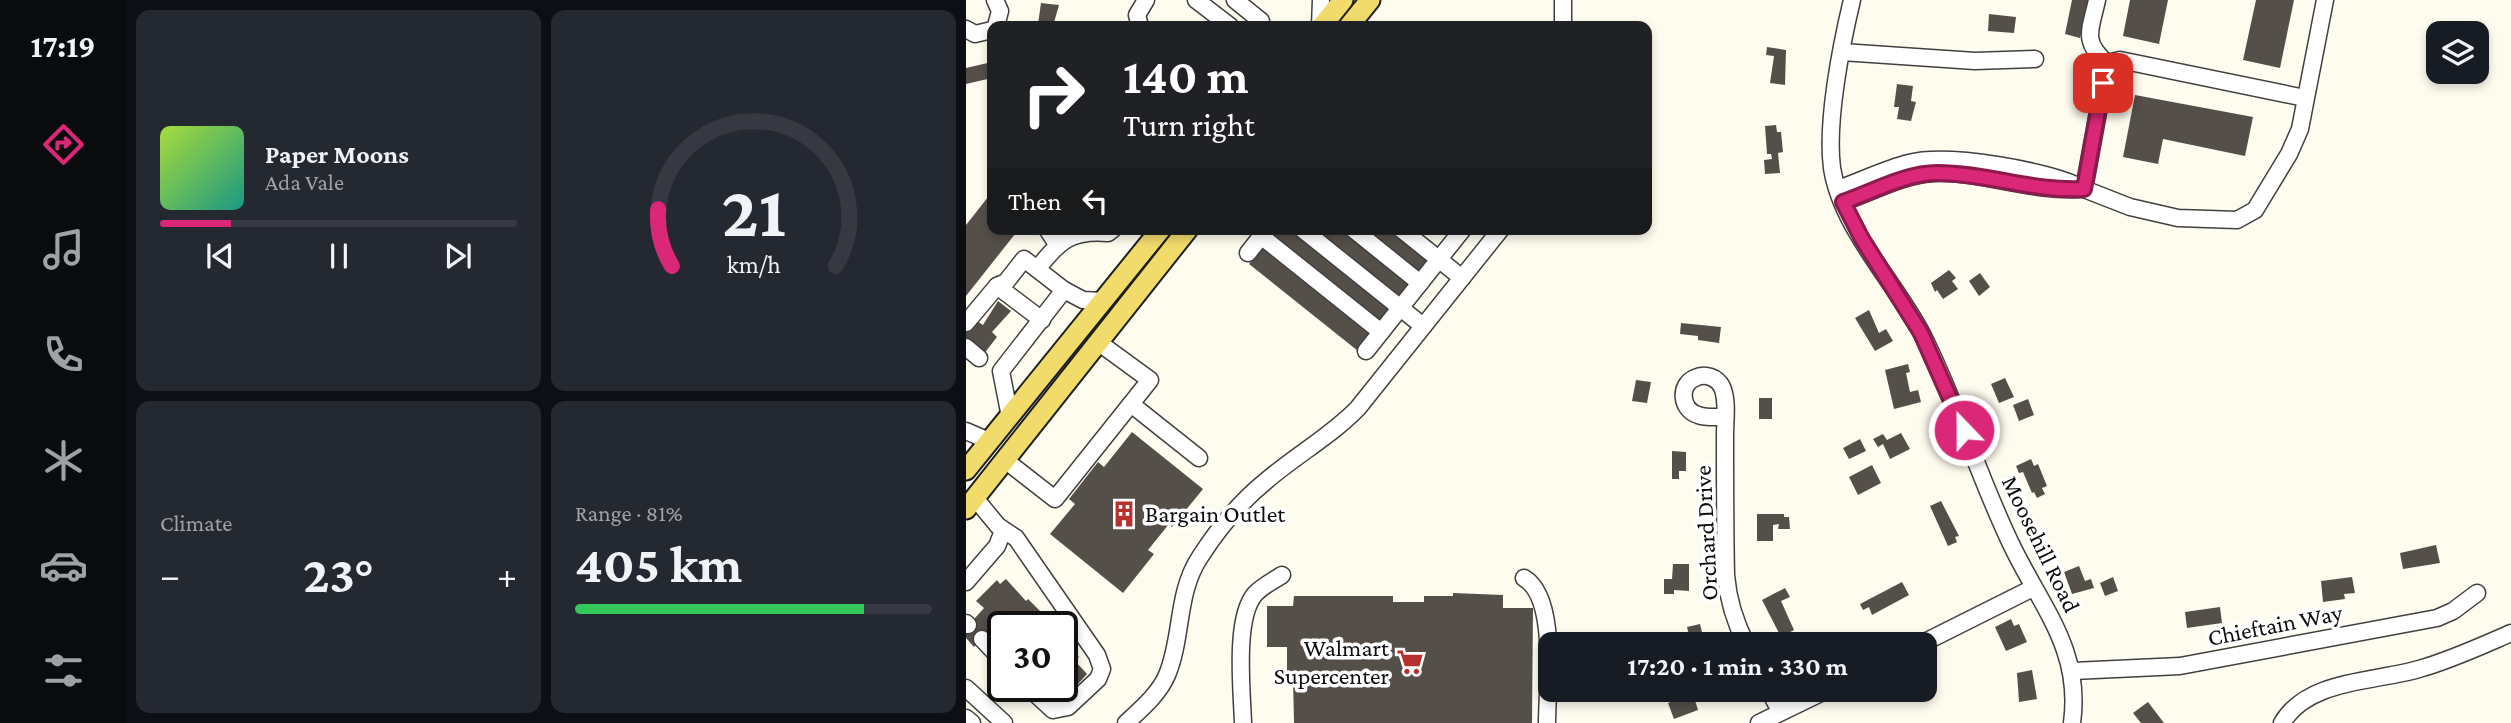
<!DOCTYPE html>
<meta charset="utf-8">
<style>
body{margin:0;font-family:"Crimson Pro",serif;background:#242831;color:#f1f3f6;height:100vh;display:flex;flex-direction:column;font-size:26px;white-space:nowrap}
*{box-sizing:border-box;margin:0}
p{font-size:23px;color:#9ea1a6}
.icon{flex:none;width:38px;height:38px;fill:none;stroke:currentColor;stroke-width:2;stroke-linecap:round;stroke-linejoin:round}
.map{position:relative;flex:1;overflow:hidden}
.sheet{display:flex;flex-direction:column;gap:10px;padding:10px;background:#0d0f14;width:840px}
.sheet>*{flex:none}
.top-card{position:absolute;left:21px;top:21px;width:665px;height:214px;border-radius:14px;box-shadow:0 4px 10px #0003;background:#202124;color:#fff;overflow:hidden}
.tools{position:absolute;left:1460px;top:21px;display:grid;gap:14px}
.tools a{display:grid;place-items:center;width:63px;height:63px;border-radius:14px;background:#171b24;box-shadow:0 4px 10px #0003;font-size:35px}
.speed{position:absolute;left:21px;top:611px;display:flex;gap:14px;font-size:35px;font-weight:700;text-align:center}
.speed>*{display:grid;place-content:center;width:91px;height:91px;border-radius:50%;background:#171b24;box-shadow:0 4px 10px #0003;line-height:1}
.speed .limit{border:4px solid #111;border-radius:10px;background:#fff;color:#111}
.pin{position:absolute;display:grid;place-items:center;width:60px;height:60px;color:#fff;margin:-30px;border-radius:14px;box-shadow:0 4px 10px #0006}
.me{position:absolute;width:77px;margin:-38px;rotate:338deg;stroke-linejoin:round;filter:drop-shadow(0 0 5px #0008)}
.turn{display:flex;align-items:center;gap:24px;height:147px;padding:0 21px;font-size:32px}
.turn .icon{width:91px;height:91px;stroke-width:2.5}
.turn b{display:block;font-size:49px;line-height:60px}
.then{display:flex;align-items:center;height:66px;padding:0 21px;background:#0003;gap:14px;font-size:26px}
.big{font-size:52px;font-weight:700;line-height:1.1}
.sheet .widget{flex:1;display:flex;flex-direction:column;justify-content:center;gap:10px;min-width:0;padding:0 24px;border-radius:14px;background:#242831}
.sheet .dial{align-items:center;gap:0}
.dial svg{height:182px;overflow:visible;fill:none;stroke:#363941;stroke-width:7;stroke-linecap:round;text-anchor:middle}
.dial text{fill:#f1f3f6;stroke:none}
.song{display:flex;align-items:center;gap:21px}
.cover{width:84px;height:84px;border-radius:10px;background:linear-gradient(135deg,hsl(80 70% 55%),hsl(170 70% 35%))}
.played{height:7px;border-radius:4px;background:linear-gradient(90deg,#db2777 20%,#363941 20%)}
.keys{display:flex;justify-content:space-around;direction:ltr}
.heat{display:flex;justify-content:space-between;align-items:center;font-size:38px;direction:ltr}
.charge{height:10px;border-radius:5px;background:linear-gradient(90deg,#34c759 81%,#363941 0)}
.sheet .tiles{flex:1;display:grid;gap:10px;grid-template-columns:repeat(2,1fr)}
.trip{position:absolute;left:572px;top:632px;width:399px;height:70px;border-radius:14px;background:#171b24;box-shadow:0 4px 10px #0003;font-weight:700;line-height:70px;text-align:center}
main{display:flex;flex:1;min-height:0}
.tab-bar{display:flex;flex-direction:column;width:126px;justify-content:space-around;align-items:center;background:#090b0e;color:#9ea1a6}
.tab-bar .icon{width:49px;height:49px}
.tab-bar .on{color:#db2777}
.tab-bar b{font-size:32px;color:#f1f3f6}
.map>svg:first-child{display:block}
.building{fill:#554f4a}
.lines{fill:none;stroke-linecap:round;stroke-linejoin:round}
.minor-casing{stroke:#404040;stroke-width:19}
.major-casing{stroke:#1e1e1e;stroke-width:23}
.minor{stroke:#fff;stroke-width:16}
.major{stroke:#f1db6b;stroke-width:19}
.route-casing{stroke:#8e194d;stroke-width:18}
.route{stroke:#db2777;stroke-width:12}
.labels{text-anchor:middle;stroke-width:7;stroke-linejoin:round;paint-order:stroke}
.poi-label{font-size:24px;fill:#0d0d0d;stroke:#fff;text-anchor:start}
.street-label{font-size:24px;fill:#0d0d0d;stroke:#fff}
</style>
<main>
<nav class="tab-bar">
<b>17:19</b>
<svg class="icon on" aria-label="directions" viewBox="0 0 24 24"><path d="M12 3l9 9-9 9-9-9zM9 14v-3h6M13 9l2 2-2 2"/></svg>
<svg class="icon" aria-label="music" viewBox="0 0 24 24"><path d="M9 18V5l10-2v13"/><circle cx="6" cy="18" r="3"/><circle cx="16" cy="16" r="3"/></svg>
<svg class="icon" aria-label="phone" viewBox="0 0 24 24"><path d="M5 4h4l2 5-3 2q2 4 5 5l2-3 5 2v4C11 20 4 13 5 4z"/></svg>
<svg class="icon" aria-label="climate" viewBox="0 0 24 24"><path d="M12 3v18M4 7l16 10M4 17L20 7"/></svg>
<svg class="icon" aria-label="car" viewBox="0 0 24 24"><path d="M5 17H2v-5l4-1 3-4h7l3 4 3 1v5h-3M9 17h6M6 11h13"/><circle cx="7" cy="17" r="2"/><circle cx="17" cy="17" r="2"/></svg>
<svg class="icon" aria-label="filters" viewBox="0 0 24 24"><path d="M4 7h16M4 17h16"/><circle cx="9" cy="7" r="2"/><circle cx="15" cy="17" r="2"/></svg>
</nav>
<section class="sheet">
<div class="tiles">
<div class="widget">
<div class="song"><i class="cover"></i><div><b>Paper Moons</b><p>Ada Vale</p></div></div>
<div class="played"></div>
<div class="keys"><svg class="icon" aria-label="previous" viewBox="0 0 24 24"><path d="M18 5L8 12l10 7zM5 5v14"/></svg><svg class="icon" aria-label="pause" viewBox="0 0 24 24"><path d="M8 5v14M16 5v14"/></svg><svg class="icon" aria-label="next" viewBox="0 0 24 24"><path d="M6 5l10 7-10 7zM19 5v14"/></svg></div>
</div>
<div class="widget dial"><svg viewBox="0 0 100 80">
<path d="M14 69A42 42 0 1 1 86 69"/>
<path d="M14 69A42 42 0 0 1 8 44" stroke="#db2777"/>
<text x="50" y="56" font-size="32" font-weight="700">21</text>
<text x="50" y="72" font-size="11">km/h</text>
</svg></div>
<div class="widget"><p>Climate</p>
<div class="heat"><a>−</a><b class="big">23°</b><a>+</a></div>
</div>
<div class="widget"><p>Range · 81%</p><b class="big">405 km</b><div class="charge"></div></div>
</div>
</section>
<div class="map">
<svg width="1545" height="723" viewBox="0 0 1545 723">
<rect width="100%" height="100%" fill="#fefcee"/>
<g class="building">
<path d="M1106,0h16l-8,38 -15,-4z"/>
<path d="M1164,0h38l-9,44 -36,-8z"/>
<path d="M1290,0h38l-14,68 -37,-8z"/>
<path d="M75,3l18,2 -6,21h-24l2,-5 7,3z"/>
<path d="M1023,14l27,3 -2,16 -26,-2z"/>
<path d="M801,47l19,3 -1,35 -15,-2 4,-27 -8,-1z"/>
<path d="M26,62v16l-26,6v-16z"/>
<path d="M931,84l16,2 -2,15 5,1 -5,19 -14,-2 2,-12h-5z"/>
<path d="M1169,95l118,22 -8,39 -82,-17 -5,25 -35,-7z"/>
<path d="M810,125l1,7h4l2,20 -5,1 2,20 -15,1 -1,-14 8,-1 -1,-5h-4l-2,-28z"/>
<path d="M26,192v37h27l-53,67v-71z"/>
<path d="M311,229h14l101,79 -11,14 -109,-86z"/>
<path d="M346,229h29l69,55 -11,14z"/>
<path d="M397,229h27l40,32 -11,13z"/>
<path d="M297,246l110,87 -15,18 -109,-87z"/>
<path d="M983,270l7,8 -4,3 6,8 -15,10 -6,-9 -2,2 -4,-9z"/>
<path d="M1014,273l10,14 -11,9 -10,-15z"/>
<path d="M32,301l13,10 -19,21 5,5 -14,18 -17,-13v-12l8,-11 9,6z"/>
<path d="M903,310l10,23 7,-4 7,12 -18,10 -20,-33z"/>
<path d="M715,323l40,4 -2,16 -21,-3v-4l-18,-2z"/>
<path d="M942,364l2,8 -4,1 4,19 8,-2 3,12 -27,7 -9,-39z"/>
<path d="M1039,378l9,19 -15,6 -8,-19z"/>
<path d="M670,380l15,2 -4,21 -15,-2z"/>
<rect x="793" y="398" width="13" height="21"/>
<path d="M1062,399l6,16 -15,6 -6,-16z"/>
<path d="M166,432l71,57 -31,38 -3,-3 -21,26 6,4 -31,39 -73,-59 25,-30 -6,-5 29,-37 6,5z"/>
<path d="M935,433l9,16 -20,10 -7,-15 -5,3 -5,-8 10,-5 4,6z"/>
<path d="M894,439l6,12 -17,8 -6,-11z"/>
<path d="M706,451l14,1v19h-7v8h-7z"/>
<path d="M1065,459l3,7 4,-2 9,22 -5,2 3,6 -8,4 -3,-6 -2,1 -9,-21 -4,1 -3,-7z"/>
<path d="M906,465l9,18 -23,12 -9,-18z"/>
<path d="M975,501l18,35 -4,1 2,5 -9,4 -18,-40z"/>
<path d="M791,514h27v3h5l1,12h-12l1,-5 -6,1v16h-16z"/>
<path d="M1470,545l4,18 -37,6 -3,-16z"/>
<path d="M707,564h16v27l-15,-1v4h-10v-15h8z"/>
<path d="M1113,566l6,15 6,-2 3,9 -22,6 -8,-22z"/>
<path d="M1147,577l5,14 -13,5 -5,-13z"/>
<path d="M1386,577l3,16 -11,1 1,5 -22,3 -2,-21z"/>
<path d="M40,579l20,22 2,-2 27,27h-52l-3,12 -8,-9 -18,18 -8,-9v-10l18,-20 -8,-7 21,-21 3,4z"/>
<path d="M936,582l7,13 -37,20 -3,-8 -6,3 -3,-6z"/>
<path d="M819,588l5,9 -9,4 13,29 -13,7 -19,-37z"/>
<path d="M487,593l50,2v13h30l-1,115h-238l-1,-47h-6v-29h-20v-41h26l1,-10h99v6h31v-6h29z"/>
<path d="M1254,607l2,16 -35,5 -2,-16z"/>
<path d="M1045,619l3,7 5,-2 8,18 -21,9 -11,-24z"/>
<path d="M734,624l5,20h-14l-4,-17z"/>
<path d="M96,641l17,16 -4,4 12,13 -20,22 -10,-10h5z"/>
<path d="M1066,670l5,29 -18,3 -2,-29z"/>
<path d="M727,694l5,16 -24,9 -6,-16z"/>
<path d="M1182,702l16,21h-23l-8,-10z"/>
</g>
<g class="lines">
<g class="minor-casing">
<g id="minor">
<path d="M29,0l5,11 -4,15"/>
<path d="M230,0l34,26"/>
<path d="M269,0l26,21 -4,5"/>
<path d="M886,0c-11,46 -26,122 -20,168 9,60 64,115 91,168 34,68 56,142 89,210 30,62 70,104 60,177"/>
<path d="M1131,0c-6,29 -16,41 10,63l-23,126 46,18 48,11 59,2 18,-10 34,-56 11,-25 25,-129"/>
<path d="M174,26l-3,-11 9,-15"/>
<path d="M354,26l1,-26"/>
<path d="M597,26v-26"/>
<path d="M0,29l9,5 17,-4"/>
<path d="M876,52l133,9 60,-2"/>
<path d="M1141,63l13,-3 185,38"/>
<path d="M872,189c23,-8 47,-20 71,-26 39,-10 140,7 175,26"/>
<path d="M877,202c29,-10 61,-28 92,-29 46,-2 96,19 145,16"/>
<path d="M81,229l10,15"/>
<path d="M336,229l121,97"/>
<path d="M387,229l67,54"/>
<path d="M435,229l61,49"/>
<path d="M295,236l120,96"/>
<path d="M282,253l19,-24"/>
<path d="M71,269c23,-28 33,-39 71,-36l5,-4"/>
<path d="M31,286l9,-4 18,-23 40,31"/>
<path d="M0,323l31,-37 45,34"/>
<path d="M0,347l13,11"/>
<path d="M400,351l97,-122"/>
<path d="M165,404l68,54"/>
<path d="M44,417l-9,-46 63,-81 19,10 20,1"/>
<path d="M759,417c-9,0 -19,1 -27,-2 -17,-5 -20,-30 -3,-37 10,-5 22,-1 27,9 6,13 3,34 3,48 0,47 0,94 1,140 2,25 9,47 20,69"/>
<path d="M0,431l23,10"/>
<path d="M39,460l50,39 95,-119 -52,-38"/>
<path d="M9,498l23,28 18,12 81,117 5,14 -4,10 -30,28 -15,3 -26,-24"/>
<path d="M558,578c34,20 23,109 23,145"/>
<path d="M0,582l31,-36 6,-15"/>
<path d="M0,623l2,2"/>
<path d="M16,639l21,22"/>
<path d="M955,644l112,-56"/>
<path d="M1107,671l107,-5 257,-48 16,-7 24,-18"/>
<path d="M0,688l38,35"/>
<path d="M803,690l11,21"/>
<path d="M0,718l6,5"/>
<path d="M160,723c15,-14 33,-29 41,-48 16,-38 9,-82 33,-118 18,-28 40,-55 66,-76 30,-26 65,-45 92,-73l143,-179"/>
<path d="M277,723c-1,-32 -9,-105 12,-129 7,-8 18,-13 27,-19"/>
<path d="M793,723l68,-33"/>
<path d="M1316,723c26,-44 93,-41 137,-54 32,-9 62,-23 92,-36"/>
</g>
</g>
<g class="major-casing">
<g id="major">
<path d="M356,26l21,-26"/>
<path d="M383,26l21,-26"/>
<path d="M0,470l195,-241"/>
<path d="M0,509l222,-280"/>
</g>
</g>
<use href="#minor" class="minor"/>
<use href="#major" class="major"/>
</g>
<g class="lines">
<g class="route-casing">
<path id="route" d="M998,430l-43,-97 -59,-94 -19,-37c29,-10 63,-29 94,-29 49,0 97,19 147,16l19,-106"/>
</g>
<use href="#route" class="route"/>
</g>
<defs>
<g id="building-bare" transform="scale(2.1)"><path d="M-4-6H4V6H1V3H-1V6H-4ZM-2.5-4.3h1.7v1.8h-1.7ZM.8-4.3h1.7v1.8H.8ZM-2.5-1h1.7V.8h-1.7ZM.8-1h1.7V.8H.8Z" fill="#b5312d" stroke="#fff" stroke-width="2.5" paint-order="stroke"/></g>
<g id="supermarket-bare" transform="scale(2.1)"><path d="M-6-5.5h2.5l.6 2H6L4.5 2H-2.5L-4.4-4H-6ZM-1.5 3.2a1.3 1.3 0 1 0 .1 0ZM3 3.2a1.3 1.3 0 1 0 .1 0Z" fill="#b5312d" stroke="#fff" stroke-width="2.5" paint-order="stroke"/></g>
</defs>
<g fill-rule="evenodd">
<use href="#building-bare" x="158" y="514"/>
<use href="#supermarket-bare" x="444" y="662"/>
</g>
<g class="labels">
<g class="poi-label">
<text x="179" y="522">Bargain Outlet</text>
<text x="423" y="656" text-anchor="end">Walmart<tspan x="423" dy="28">Supercenter</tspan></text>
</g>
<g class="street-label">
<text transform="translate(740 533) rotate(-93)" y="8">Orchard Drive</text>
<text transform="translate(1075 544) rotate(64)" y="8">Moosehill Road</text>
<text transform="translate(1309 625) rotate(-11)" y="8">Chieftain Way</text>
</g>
</g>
</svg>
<div class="tools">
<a><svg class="icon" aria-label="layers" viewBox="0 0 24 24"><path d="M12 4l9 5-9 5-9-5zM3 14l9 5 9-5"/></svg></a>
</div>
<div class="speed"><div class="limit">30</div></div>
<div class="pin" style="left:1137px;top:83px;background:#d93025"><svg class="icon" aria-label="arrive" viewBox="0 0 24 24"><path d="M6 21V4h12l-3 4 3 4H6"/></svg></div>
<svg class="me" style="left:998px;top:430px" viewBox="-20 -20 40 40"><circle r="17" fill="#db2777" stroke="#fff" stroke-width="3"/><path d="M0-11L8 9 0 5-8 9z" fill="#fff"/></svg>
<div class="trip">17:20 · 1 min · 330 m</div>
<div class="top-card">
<div class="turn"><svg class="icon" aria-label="right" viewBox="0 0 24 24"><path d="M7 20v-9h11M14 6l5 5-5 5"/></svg><div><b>140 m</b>Turn right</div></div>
<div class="then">Then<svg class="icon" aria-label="left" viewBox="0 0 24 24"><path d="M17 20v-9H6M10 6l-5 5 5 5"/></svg></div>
</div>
</div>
</main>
